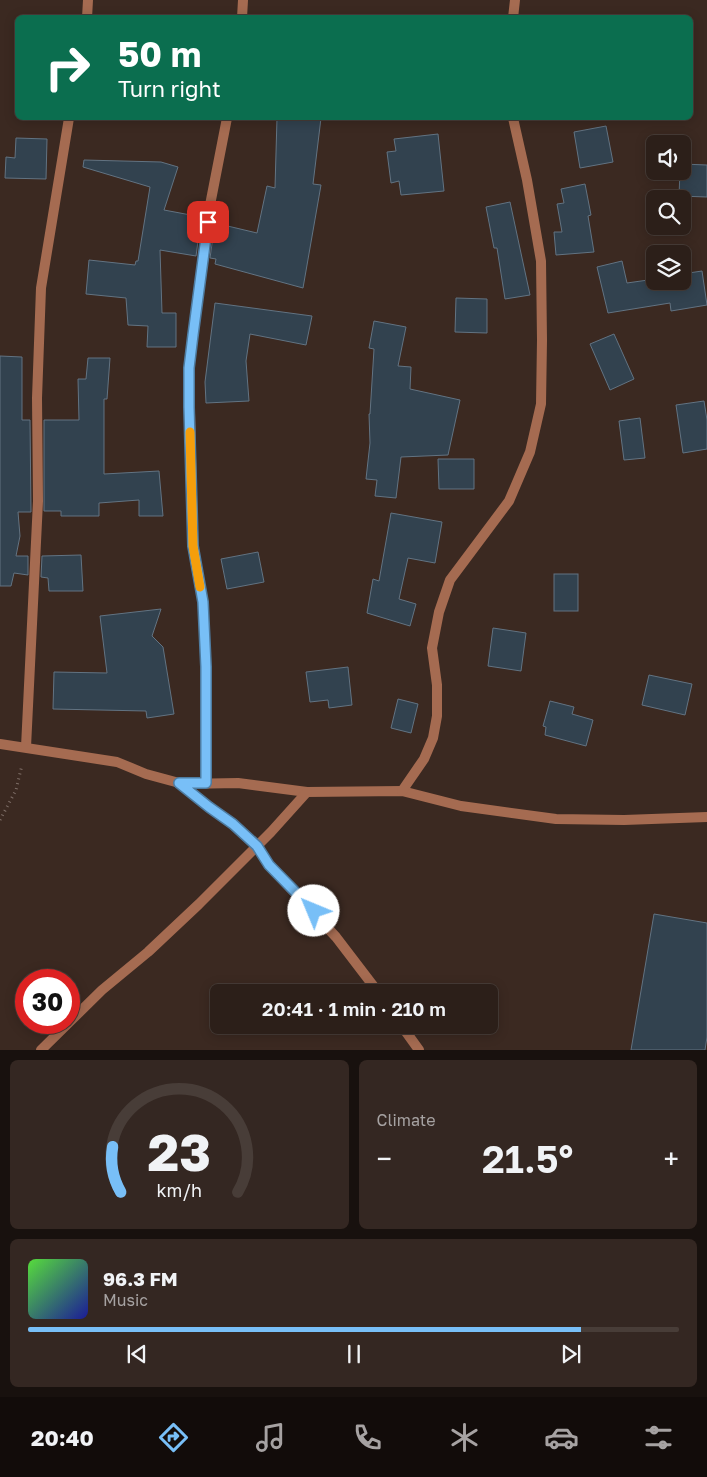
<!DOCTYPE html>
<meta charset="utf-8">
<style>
body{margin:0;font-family:"Golos Text",sans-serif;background:#342722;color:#f1f3f6;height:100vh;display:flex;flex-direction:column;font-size:19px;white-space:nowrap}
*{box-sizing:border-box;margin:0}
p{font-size:16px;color:#a6a2a2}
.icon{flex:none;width:28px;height:28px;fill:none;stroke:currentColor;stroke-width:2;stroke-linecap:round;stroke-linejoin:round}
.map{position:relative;height:1050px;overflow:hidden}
.sheet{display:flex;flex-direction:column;gap:10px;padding:10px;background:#18110e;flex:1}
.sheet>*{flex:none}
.guide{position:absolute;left:15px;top:15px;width:678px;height:105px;border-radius:8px;box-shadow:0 2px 12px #0003,0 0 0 1px #483d38;background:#0b6e4f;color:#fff;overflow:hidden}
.tools{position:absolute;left:646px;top:135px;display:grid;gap:10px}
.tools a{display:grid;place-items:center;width:45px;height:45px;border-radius:8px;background:#2c1f19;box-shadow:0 2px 12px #0003,0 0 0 1px #483d38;font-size:25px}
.speed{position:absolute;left:15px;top:969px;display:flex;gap:10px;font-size:25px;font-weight:700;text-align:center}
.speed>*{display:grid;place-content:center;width:65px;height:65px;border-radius:50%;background:#2c1f19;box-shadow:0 2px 12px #0003,0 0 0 1px #483d38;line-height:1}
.speed .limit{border:8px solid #d22;background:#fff;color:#111}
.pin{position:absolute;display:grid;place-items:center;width:42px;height:42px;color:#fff;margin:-21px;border-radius:10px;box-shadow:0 2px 8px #0006}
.me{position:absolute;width:55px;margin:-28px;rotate:315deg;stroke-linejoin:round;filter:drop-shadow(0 0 4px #0008)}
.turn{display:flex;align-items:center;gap:18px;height:105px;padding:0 20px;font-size:22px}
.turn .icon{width:65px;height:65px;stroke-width:2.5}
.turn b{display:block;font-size:35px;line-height:42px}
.big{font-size:38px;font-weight:600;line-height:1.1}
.sheet .tile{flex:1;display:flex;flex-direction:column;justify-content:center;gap:8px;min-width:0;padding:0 18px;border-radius:8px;background:#342722}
.sheet .dial{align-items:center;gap:0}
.dial svg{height:130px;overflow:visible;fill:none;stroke:#483d38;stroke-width:7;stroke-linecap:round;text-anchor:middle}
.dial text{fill:#f1f3f6;stroke:none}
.song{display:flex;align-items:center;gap:15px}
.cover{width:60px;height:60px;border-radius:8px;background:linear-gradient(135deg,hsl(110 70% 55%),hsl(240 70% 35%))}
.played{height:5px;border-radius:2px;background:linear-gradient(90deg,#78bff7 85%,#483d38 85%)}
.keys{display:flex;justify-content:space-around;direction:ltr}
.heat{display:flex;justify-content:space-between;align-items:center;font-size:28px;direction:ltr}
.sheet .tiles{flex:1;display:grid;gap:10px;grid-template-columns:1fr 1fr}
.tile:last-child{grid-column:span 2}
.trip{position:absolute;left:210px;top:984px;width:288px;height:50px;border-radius:8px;background:#2c1f19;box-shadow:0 2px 12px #0003,0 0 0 1px #483d38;font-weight:600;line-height:50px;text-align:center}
.dock{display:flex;height:80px;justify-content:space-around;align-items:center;background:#120c0a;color:#a6a2a2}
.dock .icon{width:35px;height:35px}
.dock .current{color:#78bff7}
.dock b{font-size:22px;color:#f1f3f6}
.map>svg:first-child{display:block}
.building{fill:#32424f;stroke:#627382}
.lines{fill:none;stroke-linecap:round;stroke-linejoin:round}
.path{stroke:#7e6e67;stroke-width:3;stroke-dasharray:1 4;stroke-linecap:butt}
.street{stroke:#a56b51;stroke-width:10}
.route-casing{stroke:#4e7ca1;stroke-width:12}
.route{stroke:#78bff7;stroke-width:9}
.slow{stroke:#f59e0b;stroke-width:9}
</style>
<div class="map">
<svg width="707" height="1050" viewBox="0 0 707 1050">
<rect width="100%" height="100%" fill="#3b2921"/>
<g class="building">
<path d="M277,118h44l-8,66 8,1 -18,103 -88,-24 1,-5 -6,-1 5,-35 42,10 10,-47 8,2z"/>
<path d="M606,126l7,36 -33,6 -6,-36z"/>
<path d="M438,134l6,57 -43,4 -2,-14 -8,2 -4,-31 9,-1 -2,-12z"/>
<path d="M16,138l31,1 -1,40 -41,-1 1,-21 9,1z"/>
<path d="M84,160l77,2 17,5 -14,43 32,6v2l5,1 -5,37 -36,-6 2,63h14v34h-29l1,-21 -20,-1 -2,-27 -40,-4 3,-34 46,5 1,-4h2l12,-74 -67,-20z"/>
<path d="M682,164l25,1v32l-28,-1 1,-25h2z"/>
<path d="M585,184l6,31 -3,1 6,36 -38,3 -2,-23h8l-5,-28 7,-1 -3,-14z"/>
<path d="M510,202l20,93 -25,4 -8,-51h-3l-8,-41z"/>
<path d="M622,261l5,22 28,-4v2h27v-7l20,-3 5,34 -36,6 -1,-8 -62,10 -11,-46z"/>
<path d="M456,298l31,1v34l-32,-1z"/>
<path d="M215,303l97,13 -6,29 -56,-11 -4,27 3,40 -43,2 -1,-21z"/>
<path d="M374,321l32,6 -8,39 13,1 -1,22 50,11 -12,55 -47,2 -5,41 -21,-2 2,-16 -11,-1 4,-36 -1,-29h1l4,-65 -5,-1z"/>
<path d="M614,334l20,45 -24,11 -20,-46z"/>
<path d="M0,356l22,1v63h8l1,92h-13l2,24 -4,20h12v19l-14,-2 -3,13h-11z"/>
<path d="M88,358h22l-3,41h-3v75l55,-3 4,45h-24v-16l-40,3v13h-38v-5h-17v-91h35l-1,-41h8z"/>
<path d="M704,401l3,19v29l-24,4 -7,-48z"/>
<path d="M640,418l5,40 -21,2 -5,-39z"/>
<path d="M438,459h36v30h-35z"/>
<path d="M391,513l51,9 -7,41 -27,-5 -9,41 17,5 -6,22 -43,-13 6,-34 6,2z"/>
<path d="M258,552l6,30 -37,7 -6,-30z"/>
<path d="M81,555l2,36h-34l-1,-13 -7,-1 1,-21z"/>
<rect x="554" y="574" width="24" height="37"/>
<path d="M161,609l-9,27 11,11 11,67 -27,4 -1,-7 -93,-2 1,-37 53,1 -7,-57z"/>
<path d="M493,628l33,5 -5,38 -33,-5z"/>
<path d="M348,667l4,38 -23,3 -1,-8 -18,2 -4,-30z"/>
<path d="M649,675l43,9 -7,31 -43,-10z"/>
<path d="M398,699l20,5 -7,29 -20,-5z"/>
<path d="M550,701l24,6 -2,7 21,6 -7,26 -41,-11 1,-8 -3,-1z"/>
<path d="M654,914l53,9v114l-2,13h-74z"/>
</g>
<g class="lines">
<path class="path" d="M0,820l16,-30 6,-25"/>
<g class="street">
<path d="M87,18l1,-18"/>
<path d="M242,18l1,-18"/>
<path d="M513,18l2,-18"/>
<path d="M0,744l117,18 29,12 37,10 55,-1 69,9 95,-1 59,15 95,13 68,1 83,-3"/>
<path d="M26,747l12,-246 -1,-103 4,-110 28,-170"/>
<path d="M179,783l30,24 24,17 24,22 12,19 67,72 42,55"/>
<path d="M206,783v-116l-3,-65 -10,-57 -4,-177 21,-163 17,-87"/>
<path d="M402,791l22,-32 9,-21 4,-22v-31l-5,-37 7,-36 11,-32 59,-79 21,-49 11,-48 1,-64 -1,-79 -14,-81 -14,-62"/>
<path d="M401,1025l18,25"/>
<path d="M41,1050l61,-60 46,-38 51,-48 72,-72 36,-40"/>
</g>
</g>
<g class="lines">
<g class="route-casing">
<path id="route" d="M208,222l-15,113 -4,33v39l4,139 10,56 3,65v116h-27l30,24 24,17 24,22 12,19 45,46"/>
</g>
<use href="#route" class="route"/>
<path class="slow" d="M190,432l3,114 7,41"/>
</g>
</svg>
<div class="tools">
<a><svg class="icon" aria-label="sound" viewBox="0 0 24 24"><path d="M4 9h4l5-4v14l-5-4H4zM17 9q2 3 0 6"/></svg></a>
<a><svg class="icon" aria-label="search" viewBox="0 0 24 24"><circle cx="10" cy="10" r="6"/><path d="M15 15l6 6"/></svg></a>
<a><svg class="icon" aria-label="layers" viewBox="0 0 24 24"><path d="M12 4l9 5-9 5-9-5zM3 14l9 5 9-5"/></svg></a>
</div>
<div class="speed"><div class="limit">30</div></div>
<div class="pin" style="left:208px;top:222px;background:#d93025"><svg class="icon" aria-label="arrive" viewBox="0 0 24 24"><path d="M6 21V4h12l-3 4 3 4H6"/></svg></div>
<svg class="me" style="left:314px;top:911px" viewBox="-20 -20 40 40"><circle r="19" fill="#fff"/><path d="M0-13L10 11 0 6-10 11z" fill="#78bff7"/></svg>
<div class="trip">20:41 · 1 min · 210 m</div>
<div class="guide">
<div class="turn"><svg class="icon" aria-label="right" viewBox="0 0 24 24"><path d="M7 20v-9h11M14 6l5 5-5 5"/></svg><div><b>50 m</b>Turn right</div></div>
</div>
</div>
<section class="sheet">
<div class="tiles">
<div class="tile dial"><svg viewBox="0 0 100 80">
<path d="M14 69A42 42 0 1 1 86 69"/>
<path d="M14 69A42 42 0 0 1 9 41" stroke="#78bff7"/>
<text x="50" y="56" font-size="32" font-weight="700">23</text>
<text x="50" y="72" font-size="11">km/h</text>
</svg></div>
<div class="tile"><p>Climate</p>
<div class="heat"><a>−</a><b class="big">21.5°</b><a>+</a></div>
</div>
<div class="tile">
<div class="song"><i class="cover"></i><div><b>96.3 FM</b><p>Music</p></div></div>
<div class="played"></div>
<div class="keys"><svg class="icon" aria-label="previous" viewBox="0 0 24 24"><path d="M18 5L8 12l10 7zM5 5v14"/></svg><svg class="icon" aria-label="pause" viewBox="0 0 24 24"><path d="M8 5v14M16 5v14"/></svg><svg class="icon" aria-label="next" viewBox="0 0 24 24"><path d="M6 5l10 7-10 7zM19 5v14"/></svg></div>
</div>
</div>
</section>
<nav class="dock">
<b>20:40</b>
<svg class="icon current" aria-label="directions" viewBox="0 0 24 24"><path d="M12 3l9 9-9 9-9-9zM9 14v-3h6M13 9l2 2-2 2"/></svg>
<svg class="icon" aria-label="music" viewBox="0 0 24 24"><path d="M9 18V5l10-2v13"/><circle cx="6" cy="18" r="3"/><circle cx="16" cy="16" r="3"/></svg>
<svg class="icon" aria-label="phone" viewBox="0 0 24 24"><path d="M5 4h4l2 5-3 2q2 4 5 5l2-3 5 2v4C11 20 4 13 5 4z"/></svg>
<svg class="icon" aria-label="climate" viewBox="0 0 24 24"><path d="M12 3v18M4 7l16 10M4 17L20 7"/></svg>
<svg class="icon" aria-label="car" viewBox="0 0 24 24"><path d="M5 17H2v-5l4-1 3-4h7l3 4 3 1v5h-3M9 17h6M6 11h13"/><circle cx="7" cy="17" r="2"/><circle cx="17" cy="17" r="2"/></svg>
<svg class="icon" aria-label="filters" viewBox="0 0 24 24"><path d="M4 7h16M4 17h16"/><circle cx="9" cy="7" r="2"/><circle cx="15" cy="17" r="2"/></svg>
</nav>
